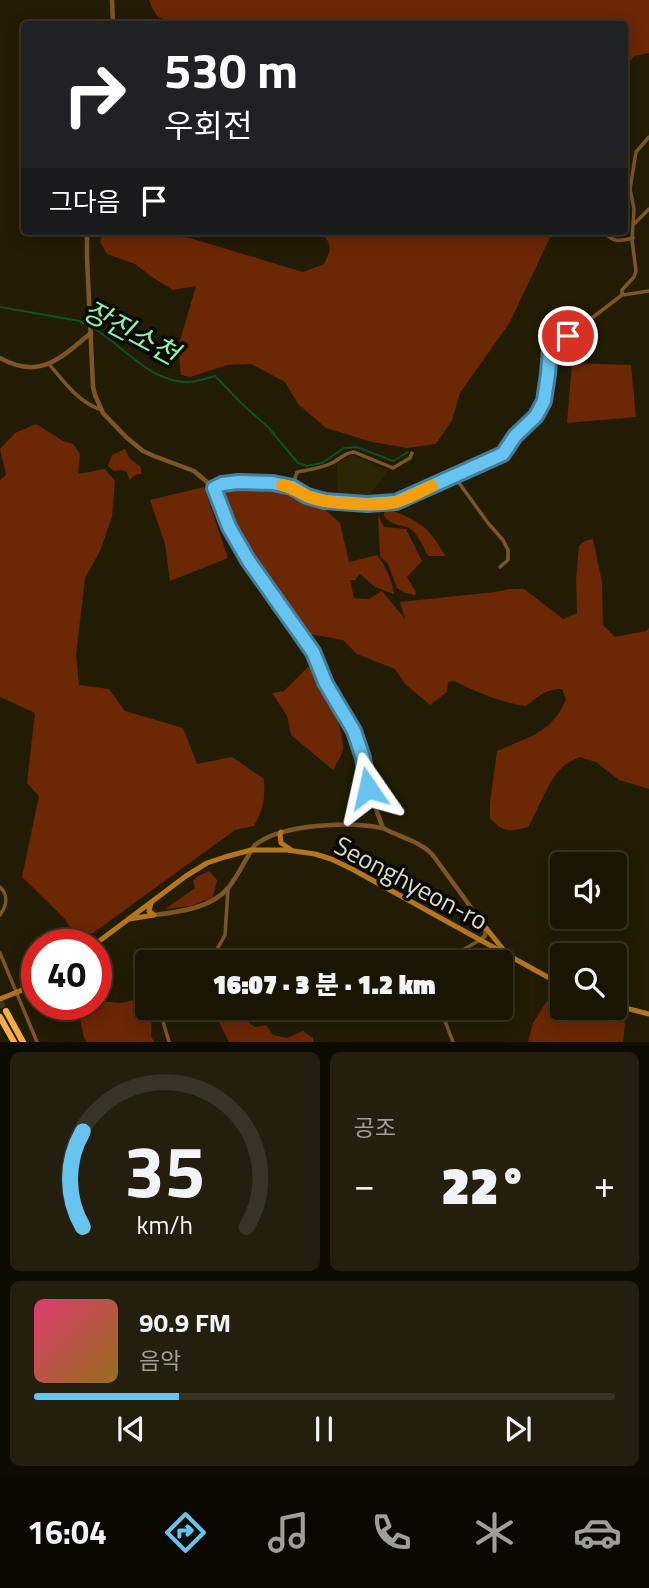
<!DOCTYPE html>
<html lang="ko">
<meta charset="utf-8">
<style>
body{margin:0;font-family:"Titillium Web","Noto Sans KR",sans-serif;background:#231e0d;color:#f1f3f6;height:100vh;display:flex;flex-direction:column;font-size:26px;white-space:nowrap}
*{box-sizing:border-box;margin:0}
p{font-size:23px;color:#9f9f9a}
.icon{flex:none;width:38px;height:38px;fill:none;stroke:currentColor;stroke-width:2;stroke-linecap:round;stroke-linejoin:round}
.map{position:relative;height:1042px;overflow:hidden}
.side{display:flex;flex-direction:column;gap:10px;padding:10px;background:#0e0c02;flex:1}
.side>*{flex:none}
.banner{position:absolute;left:21px;top:21px;width:607px;height:214px;border-radius:7px;box-shadow:0 4px 18px #0003,0 0 0 2px #383425;background:#202124;color:#fff;overflow:hidden}
.buttons{position:absolute;left:550px;top:852px;display:grid;gap:14px}
.buttons a{display:grid;place-items:center;width:77px;height:77px;border-radius:7px;background:#1a1503;box-shadow:0 4px 18px #0003,0 0 0 2px #383425;font-size:35px}
.speed{position:absolute;left:21px;top:929px;display:flex;gap:14px;font-size:35px;font-weight:700;text-align:center}
.speed>*{display:grid;place-content:center;width:91px;height:91px;border-radius:50%;background:#1a1503;box-shadow:0 4px 18px #0003,0 0 0 2px #383425;line-height:1}
.speed .limit{border:10px solid #d22;background:#fff;color:#111}
.pin{position:absolute;display:grid;place-items:center;width:60px;height:60px;color:#fff;margin:-30px;border:4px solid #fff;border-radius:50%;box-shadow:0 2px 7px #0007}
.me{position:absolute;width:77px;margin:-38px;rotate:349deg;stroke-linejoin:round;filter:drop-shadow(0 0 5px #0008)}
.turn{display:flex;align-items:center;gap:24px;height:147px;padding:0 28px;font-size:32px}
.turn .icon{width:91px;height:91px;stroke-width:2.5}
.turn b{display:block;font-size:49px;line-height:60px}
.then{display:flex;align-items:center;height:66px;padding:0 28px;background:#0003;gap:14px;font-size:26px}
.big{font-size:52px;font-weight:800;line-height:1.1}
.side .card{flex:1;display:flex;flex-direction:column;justify-content:center;gap:10px;min-width:0;padding:0 24px;border-radius:10px;background:#231e0d}
.side .dial{align-items:center;gap:0}
.dial svg{height:182px;overflow:visible;fill:none;stroke:#383425;stroke-width:7;stroke-linecap:round;text-anchor:middle}
.dial text{fill:#f1f3f6;stroke:none}
.song{display:flex;align-items:center;gap:21px}
.cover{width:84px;height:84px;border-radius:10px;background:linear-gradient(135deg,hsl(340 70% 55%),hsl(40 70% 35%))}
.played{height:7px;border-radius:4px;background:linear-gradient(90deg,#67c4f0 25%,#383425 25%)}
.keys{display:flex;justify-content:space-around;direction:ltr}
.heat{display:flex;justify-content:space-between;align-items:center;font-size:38px;direction:ltr}
.side .tiles{flex:1;display:grid;gap:10px;grid-template-columns:1fr 1fr}
.card:last-child{grid-column:span 2}
.trip{position:absolute;left:135px;top:950px;width:378px;height:70px;border-radius:7px;background:#1a1503;box-shadow:0 4px 18px #0003,0 0 0 2px #383425;font-weight:800;line-height:70px;text-align:center}
.dock{display:flex;height:112px;justify-content:space-around;align-items:center;background:#0a0801;color:#9f9f9a}
.dock .icon{width:49px;height:49px}
.dock .selected{color:#67c4f0}
.dock b{font-size:32px;color:#f1f3f6}
.map>svg:first-child{display:block}
.built{fill:#2c2503}
.green{fill:#6c2704}
.lines{fill:none;stroke-linecap:round;stroke-linejoin:round}
.stream{stroke:#0c5225;stroke-width:2}
.motorway-tunnel{stroke:#3e3822;stroke-width:6;stroke-dasharray:6 3;stroke-linecap:butt}
.minor{stroke:#7e5626;stroke-width:3.5}
.tertiary{stroke:#7e5626;stroke-width:4.5}
.secondary{stroke:#b6761d;stroke-width:5}
.motorway{stroke:#fcac46;stroke-width:6}
.route-casing{stroke:#437f9c;stroke-width:18}
.route{stroke:#67c4f0;stroke-width:12}
.slow{stroke:#f59e0b;stroke-width:12}
.labels{text-anchor:middle;stroke-width:7;stroke-linejoin:round;paint-order:stroke}
.street-label{font-size:26px;fill:#dcd8ca;stroke:#090701}
.water-label{font-size:28px;font-style:italic;fill:#89f6a3;stroke:#090701}
</style>
<div class="map">
<svg width="649" height="1042" viewBox="0 0 649 1042">
<rect width="100%" height="100%" fill="#221c04"/>
<path class="built" d="M353,455l35,16 -22,28 -28,-1 -1,-34z"/>
<g class="green">
<path d="M149,0h500v53l-14,3 -10,10v-42h-415c-9,-2 -18,-5 -28,-4 -21,0 -25,2 -33,-20z"/>
<path d="M122,231l68,7 113,34 21,-8c8,-16 8,-18 -3,-33h232l-43,91 -50,71 -8,27 -16,24 -29,4 -35,-6 -46,-14 -28,-24 -13,-22 -34,-18 -24,1 -37,12 -9,-2 -3,-28 18,-61 -23,4 -21,-13 -17,-13 -28,-10 -7,-12 1,-4 7,-3c7,3 8,-1 14,-4z"/>
<path d="M572,363l59,2 5,52 -69,6z"/>
<path d="M36,424l27,17 10,3 7,10 -2,20 27,-5 10,12 -3,36 -12,34 -15,27 -9,77 3,30 30,4 16,22 58,17 14,36 35,-7 32,22c1,21 0,28 -10,47l-19,4 -142,103 -17,3 -12,-18 -42,-41 17,-81 -12,-13 8,-70 -35,-16v-217l6,-5 -6,-26 15,-16z"/>
<path d="M125,449l4,9 12,9v7h-4l-8,6 -2,-8 -6,-2 -7,1 -6,-5 4,-11z"/>
<path d="M204,487l24,71 -58,23 -5,-37 -15,-44z"/>
<path d="M237,487h36l25,8 22,10 20,18 9,39 28,-7c9,11 15,25 17,39l-19,-7 -15,-13 -5,6h-5l4,18 15,1 13,-8 23,28 -5,-17 95,-10 14,-3h15l39,30 14,-6 -1,-33 3,-34 6,-5 8,-2 9,43 1,43 12,12 31,-6 3,-3v161l-30,-9 -23,-18 -16,-5c-5,2 -11,5 -15,8 -15,11 -27,45 -37,62 -18,5 -25,6 -38,-9v-15l7,-52c33,-15 53,-17 69,-51l-4,-11c-15,-1 -25,8 -36,17 -25,-3 -49,-14 -72,-25l-6,1 -1,10 -17,13 -25,-21 -10,-15 -38,-15 -14,-14 -39,-7 -53,-75 -18,-35 -9,-23 3,-9z"/>
<path d="M385,508c31,11 45,18 60,48h-17c-5,-9 -10,-23 -19,-28 -12,-5 -15,-1 -25,-12z"/>
<path d="M378,515l6,12 22,2 16,32 -15,16 9,15 -1,3 -10,-2 -8,-5 -9,-24 -8,-8z"/>
<path d="M308,667c17,7 36,64 35,82 -1,7 -7,15 -10,21l-42,-35 -4,-19 -15,-23 12,-2z"/>
<path d="M209,871l8,9 -4,17 -22,9 -26,3 30,-21 -2,-7 5,-5z"/>
<path d="M554,990l8,3v15h36l27,14 -2,20h-95l5,-19z"/>
<path d="M137,999l10,1v8h5l-1,28 3,6h-67l-3,-4 -5,-24 10,-9 7,-1v-3l26,2z"/>
<path d="M219,1008h16l3,7 17,12 11,-2 7,10 14,3 16,-7 10,7v4h-84l-11,-22z"/>
</g>
<g class="lines">
<g class="stream">
<path d="M0,307l80,14 8,5"/>
<path d="M93,328c31,18 56,54 95,54 9,0 19,-4 27,-6l26,27 27,24 30,36 9,3 15,-3 22,-15 13,-1 36,14 15,-9"/>
</g>
<path class="motorway-tunnel" d="M0,1002l6,9"/>
<g class="minor">
<path d="M635,223l14,-14"/>
<path d="M603,231c11,12 15,10 30,7"/>
<path d="M622,295v-5l12,-13 2,-6 -4,-31 2,-31 -4,-20 6,-37 13,-15"/>
<path d="M49,364c15,18 30,39 53,46"/>
<path d="M454,476l34,47 15,17 5,10v10l-8,7"/>
<path d="M292,487l5,-15c12,-2 25,-4 35,-9 8,-4 12,-10 22,-11l39,16 17,-10 2,-5"/>
<path d="M214,488l8,-4 16,-2 35,1 19,4 15,10 18,4 42,3 29,-2 107,-48 12,-18 21,-20 8,-14 4,-28 2,-24 72,-55 27,-4"/>
<path d="M0,887c9,9 7,18 0,28"/>
<path d="M0,953l37,89"/>
<path d="M203,962l12,-9 10,-18 3,-46"/>
<path d="M442,962l38,-22"/>
<path d="M166,1008c-6,14 0,21 3,34"/>
<path d="M438,1008l7,13 8,21"/>
</g>
<g class="tertiary">
<path d="M112,0l1,24"/>
<path d="M87,231v27l6,129 2,8 8,18 23,24 17,14 11,5 40,15 20,17 15,39 19,33 65,92 13,32 27,47 10,28 5,29 15,40c16,9 36,13 49,26l54,74 -1,8 -5,4"/>
<path d="M0,358c41,23 61,-1 91,-25"/>
<path d="M154,915c25,-3 58,-7 75,-28 10,-13 17,-29 26,-42 26,-21 95,-24 127,-17"/>
</g>
<g class="secondary">
<path d="M281,832l-1,3 1,8 9,6"/>
<path d="M129,919l25,-4 -5,-4 2,-8"/>
<path d="M486,928l20,25"/>
<path d="M94,945l92,-69 21,-13 18,-6 26,-7h36l28,4 16,5 21,10 210,116"/>
<path d="M0,999l20,-8 17,-10"/>
<path d="M614,1005l35,9"/>
</g>
<g class="motorway">
<path d="M6,1011l17,31"/>
<path d="M0,1017l14,25"/>
</g>
</g>
<g class="lines">
<g class="route-casing">
<path id="route" d="M368,788l-5,-30 -9,-27 -28,-47 -13,-32 -65,-92 -19,-33 -15,-39 8,-4 16,-2 35,1 19,4 15,9 18,5 42,3 29,-2 107,-48 12,-18 21,-20 8,-15 4,-27 2,-24 18,-14"/>
</g>
<use href="#route" class="route"/>
<path class="slow" d="M282,485c10,2 16,7 25,11 18,8 70,11 89,6 12,-3 25,-11 36,-16"/>
</g>
<g class="labels">
<g class="street-label">
<text transform="translate(411 883) rotate(28)" y="9">Seonghyeon-ro</text>
</g>
<g class="water-label">
<text transform="translate(131 332) rotate(28)" y="10">장진소천</text>
</g>
</g>
</svg>
<div class="buttons">
<a><svg class="icon" aria-label="sound" viewBox="0 0 24 24"><path d="M4 9h4l5-4v14l-5-4H4zM17 9q2 3 0 6"/></svg></a>
<a><svg class="icon" aria-label="search" viewBox="0 0 24 24"><circle cx="10" cy="10" r="6"/><path d="M15 15l6 6"/></svg></a>
</div>
<div class="speed"><div class="limit">40</div></div>
<div class="pin" style="left:568px;top:336px;background:#d93025"><svg class="icon" aria-label="arrive" viewBox="0 0 24 24"><path d="M6 21V4h12l-3 4 3 4H6"/></svg></div>
<svg class="me" style="left:368px;top:788px" viewBox="-20 -20 40 40"><path d="M0-17L14 15 0 8-14 15z" fill="#67c4f0" stroke="#fff" stroke-width="4"/></svg>
<div class="trip">16:07 · 3 분 · 1.2 km</div>
<div class="banner">
<div class="turn"><svg class="icon" aria-label="right" viewBox="0 0 24 24"><path d="M7 20v-9h11M14 6l5 5-5 5"/></svg><div><b>530 m</b>우회전</div></div>
<div class="then">그다음<svg class="icon" aria-label="arrive" viewBox="0 0 24 24"><path d="M6 21V4h12l-3 4 3 4H6"/></svg></div>
</div>
</div>
<section class="side">
<div class="tiles">
<div class="card dial"><svg viewBox="0 0 100 80">
<path d="M14 69A42 42 0 1 1 86 69"/>
<path d="M14 69A42 42 0 0 1 14 27" stroke="#67c4f0"/>
<text x="50" y="56" font-size="32" font-weight="700">35</text>
<text x="50" y="72" font-size="11">km/h</text>
</svg></div>
<div class="card"><p>공조</p>
<div class="heat"><a>−</a><b class="big">22°</b><a>+</a></div>
</div>
<div class="card">
<div class="song"><i class="cover"></i><div><b>90.9 FM</b><p>음악</p></div></div>
<div class="played"></div>
<div class="keys"><svg class="icon" aria-label="previous" viewBox="0 0 24 24"><path d="M18 5L8 12l10 7zM5 5v14"/></svg><svg class="icon" aria-label="pause" viewBox="0 0 24 24"><path d="M8 5v14M16 5v14"/></svg><svg class="icon" aria-label="next" viewBox="0 0 24 24"><path d="M6 5l10 7-10 7zM19 5v14"/></svg></div>
</div>
</div>
</section>
<nav class="dock">
<b>16:04</b>
<svg class="icon selected" aria-label="directions" viewBox="0 0 24 24"><path d="M12 3l9 9-9 9-9-9zM9 14v-3h6M13 9l2 2-2 2"/></svg>
<svg class="icon" aria-label="music" viewBox="0 0 24 24"><path d="M9 18V5l10-2v13"/><circle cx="6" cy="18" r="3"/><circle cx="16" cy="16" r="3"/></svg>
<svg class="icon" aria-label="phone" viewBox="0 0 24 24"><path d="M5 4h4l2 5-3 2q2 4 5 5l2-3 5 2v4C11 20 4 13 5 4z"/></svg>
<svg class="icon" aria-label="climate" viewBox="0 0 24 24"><path d="M12 3v18M4 7l16 10M4 17L20 7"/></svg>
<svg class="icon" aria-label="car" viewBox="0 0 24 24"><path d="M5 17H2v-5l4-1 3-4h7l3 4 3 1v5h-3M9 17h6M6 11h13"/><circle cx="7" cy="17" r="2"/><circle cx="17" cy="17" r="2"/></svg>
</nav>
